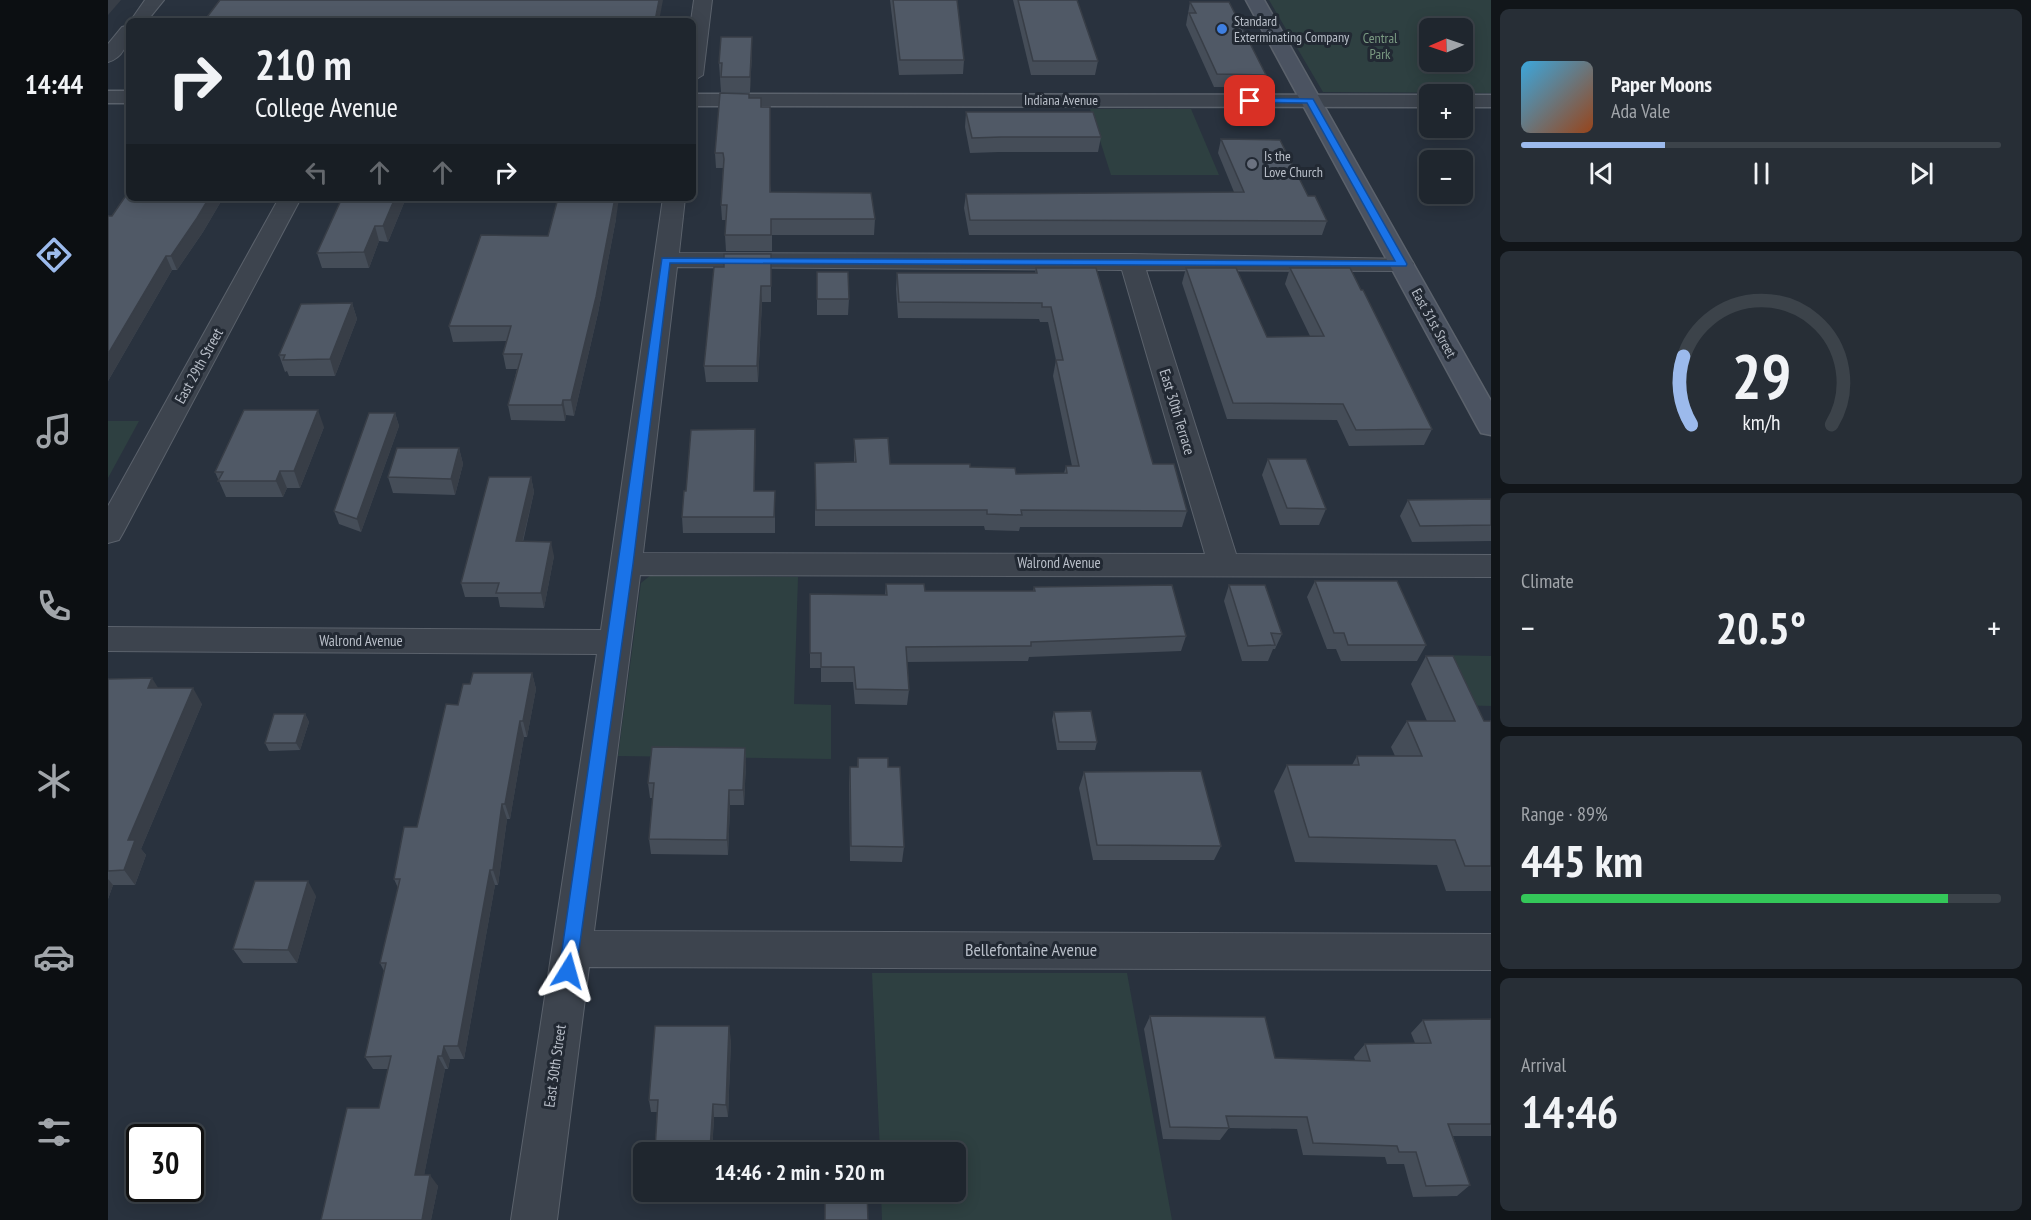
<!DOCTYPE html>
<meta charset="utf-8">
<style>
body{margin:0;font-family:"PT Sans Narrow",sans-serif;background:#272e36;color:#f1f3f6;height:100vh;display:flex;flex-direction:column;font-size:22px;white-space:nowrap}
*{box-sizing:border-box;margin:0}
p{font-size:20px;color:#a1a5aa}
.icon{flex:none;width:33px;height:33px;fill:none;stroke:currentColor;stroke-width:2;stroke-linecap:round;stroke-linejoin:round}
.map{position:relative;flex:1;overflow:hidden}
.details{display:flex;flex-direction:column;gap:9px;padding:9px;background:#111519;width:540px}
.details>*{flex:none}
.guide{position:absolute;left:18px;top:18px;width:570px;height:183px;border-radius:9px;box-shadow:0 3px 15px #0003,0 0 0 2px #3c434a;background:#1f262e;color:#f1f3f6;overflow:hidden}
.needle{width:39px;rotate:268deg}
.buttons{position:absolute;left:1311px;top:18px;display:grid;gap:12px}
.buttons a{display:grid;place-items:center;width:54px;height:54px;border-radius:9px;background:#1f262e;box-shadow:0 3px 15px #0003,0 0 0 2px #3c434a;font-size:30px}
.speed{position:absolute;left:18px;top:1124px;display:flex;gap:12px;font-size:30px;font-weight:700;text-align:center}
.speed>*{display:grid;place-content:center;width:78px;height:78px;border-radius:50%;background:#1f262e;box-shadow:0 3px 15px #0003,0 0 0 2px #3c434a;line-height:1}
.speed .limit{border:3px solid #111;border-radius:9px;background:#fff;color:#111}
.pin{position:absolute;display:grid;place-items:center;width:51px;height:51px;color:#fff;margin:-26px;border-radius:12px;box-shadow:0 3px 9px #0006}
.me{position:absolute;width:66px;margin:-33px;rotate:8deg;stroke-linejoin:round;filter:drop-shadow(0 0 4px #0008)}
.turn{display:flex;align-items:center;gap:21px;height:126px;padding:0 30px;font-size:27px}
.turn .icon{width:78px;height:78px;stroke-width:2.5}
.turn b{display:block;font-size:42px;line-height:51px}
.lanes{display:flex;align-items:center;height:57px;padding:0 30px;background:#0003;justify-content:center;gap:30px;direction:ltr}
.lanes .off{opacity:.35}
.big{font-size:45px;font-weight:800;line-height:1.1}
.details .card{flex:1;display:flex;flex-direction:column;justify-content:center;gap:9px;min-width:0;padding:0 21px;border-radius:9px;background:#272e36}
.details .dial{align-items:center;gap:0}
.dial svg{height:156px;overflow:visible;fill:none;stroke:#3c434a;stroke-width:7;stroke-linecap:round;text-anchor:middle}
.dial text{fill:#f1f3f6;stroke:none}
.song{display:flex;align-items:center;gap:18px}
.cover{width:72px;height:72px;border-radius:9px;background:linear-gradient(135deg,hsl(200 70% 55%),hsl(20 70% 35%))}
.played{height:6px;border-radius:3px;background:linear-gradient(90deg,#9cbaec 30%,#3c434a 30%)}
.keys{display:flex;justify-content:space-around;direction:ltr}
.heat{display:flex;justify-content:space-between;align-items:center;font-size:33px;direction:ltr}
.charge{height:9px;border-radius:4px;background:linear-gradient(90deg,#34c759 89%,#3c434a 0)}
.trip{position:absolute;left:525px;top:1142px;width:333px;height:60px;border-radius:9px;background:#1f262e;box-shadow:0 3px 15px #0003,0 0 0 2px #3c434a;font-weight:800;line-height:60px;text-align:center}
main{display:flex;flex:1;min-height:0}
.dock{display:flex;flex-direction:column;width:108px;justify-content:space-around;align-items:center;background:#0c0f12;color:#a1a5aa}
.dock .icon{width:42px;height:42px}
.dock .current{color:#9cbaec}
.dock b{font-size:27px;color:#f1f3f6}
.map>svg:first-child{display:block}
.green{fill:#2e4041;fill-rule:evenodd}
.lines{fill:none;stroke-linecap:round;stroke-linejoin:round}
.minor-casing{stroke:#5b626c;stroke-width:2}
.tertiary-casing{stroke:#5b626c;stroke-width:3}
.secondary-casing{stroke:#5b626c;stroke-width:3}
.minor{fill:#3d444e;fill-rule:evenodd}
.tertiary{fill:#3d444e;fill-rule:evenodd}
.secondary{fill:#4b5361;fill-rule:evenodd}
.wall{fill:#454d58}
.shaded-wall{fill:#383e47}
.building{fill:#505966;stroke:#383e47;stroke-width:1.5}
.route{fill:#1a73e8;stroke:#114b97;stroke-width:1.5}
.shop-dot{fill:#3f7fe0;stroke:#222933;stroke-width:2}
.worship-dot{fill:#6b7280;stroke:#222933;stroke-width:2}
.labels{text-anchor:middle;stroke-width:6;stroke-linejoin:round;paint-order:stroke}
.far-poi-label{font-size:14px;fill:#b9bfc9;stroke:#222933;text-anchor:start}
.far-park-label{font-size:14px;fill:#7b9b83;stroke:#222933}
.far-street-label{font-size:14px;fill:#b9bfc9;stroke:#222933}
.street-label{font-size:15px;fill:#b9bfc9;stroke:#222933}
.near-street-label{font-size:18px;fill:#b9bfc9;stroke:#222933}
</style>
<main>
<nav class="dock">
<b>14:44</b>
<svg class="icon current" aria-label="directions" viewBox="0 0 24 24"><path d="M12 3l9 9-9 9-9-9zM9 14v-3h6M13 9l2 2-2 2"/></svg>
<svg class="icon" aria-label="music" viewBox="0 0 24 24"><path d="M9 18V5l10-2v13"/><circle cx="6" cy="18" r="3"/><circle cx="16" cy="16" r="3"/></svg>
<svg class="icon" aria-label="phone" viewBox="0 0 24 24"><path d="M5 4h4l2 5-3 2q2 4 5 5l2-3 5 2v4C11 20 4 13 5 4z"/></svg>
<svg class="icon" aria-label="climate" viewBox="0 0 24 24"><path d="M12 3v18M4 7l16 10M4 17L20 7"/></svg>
<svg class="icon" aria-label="car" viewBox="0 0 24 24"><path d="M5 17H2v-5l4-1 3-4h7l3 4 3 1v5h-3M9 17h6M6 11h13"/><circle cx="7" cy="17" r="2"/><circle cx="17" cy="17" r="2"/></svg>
<svg class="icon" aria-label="filters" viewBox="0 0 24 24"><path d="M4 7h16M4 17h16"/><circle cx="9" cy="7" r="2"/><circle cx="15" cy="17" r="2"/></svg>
</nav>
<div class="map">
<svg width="1383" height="1220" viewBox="0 0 1383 1220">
<rect width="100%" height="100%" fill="#29323e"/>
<g class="green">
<path d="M1161,0h222v93l-168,-1zM1322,28h32v34h-32z"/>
<path d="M982,109h101l28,66h-108z"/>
<path d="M0,421h31l-31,57z"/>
<path d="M543,575l147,2 -4,127 37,1v54l-213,-3 23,-173z"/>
<path d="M1325,655l58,1v50l-37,-1z"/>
<path d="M764,973h255l45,247h-290l-1,-29h75v-39h-76z"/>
</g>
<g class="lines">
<g class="minor-casing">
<g id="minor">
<path d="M37,0h19l-17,21 -18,2z"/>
<path d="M586,0h18l-9,75 -10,6 -2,-60z"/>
<path d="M21,25c0,16 -4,32 -21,37v-18l14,-17z"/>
<path d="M171,198h22l-178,335 -4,7 -11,3v-37z"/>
<path d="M555,198h22l-6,55 452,1 279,5 4,5 -4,5 -8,2 -256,-1 90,284 255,1v22l-851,-2 -46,356 897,3v36l-902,-3 -32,253h-46l86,-566 -489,-3v-24l493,3zM569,267l445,3 83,284 -562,-1z"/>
</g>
</g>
<g class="tertiary-casing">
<g id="tertiary">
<rect x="0" y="91" width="21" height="12"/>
<path d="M585,94l737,1v12l-737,-1z"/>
<rect x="1354" y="95" width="29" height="12"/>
</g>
</g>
<g class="secondary-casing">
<path id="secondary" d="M1138,0h18l227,401v34l-10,-2 -4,-7z"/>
</g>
<use href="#minor" class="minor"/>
<use href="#tertiary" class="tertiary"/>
<use href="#secondary" class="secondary"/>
</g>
<g class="wall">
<path d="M782,0h67l7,60 -1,14 -64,1z"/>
<path d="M905,0h64l21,61 -3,14h-64z"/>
<path d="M1082,2l76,73 -3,12h-49l-28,-62z"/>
<path d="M644,52l-2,40h-29l-2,-29z"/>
<path d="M641,98l12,9 10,85 104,27 -1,16h-102v16h-46l-1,-16 1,-15h-4l-1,-15 2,-37h-7l-1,-15z"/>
<path d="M858,112l135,25 -3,15h-99l-29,1 -5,-26z"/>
<path d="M1113,139l87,57 19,25 -5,14h-353l-5,-27 2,-14 268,-2 -16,-39z"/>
<path d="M21,198h94l-20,34 -26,38h-5l-64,111v-165h4z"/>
<path d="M298,198l-18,44 -9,-1 -10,27h-47l-5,-15z"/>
<path d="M508,219l-18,94 -24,103 -8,-1 -1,6 -54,-1 -3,-15 9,-36h-11l-3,-15 4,-13 -54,1 -4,-16 99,-90z"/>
<path d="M663,254v48h-9l-4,80h-52l-2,-16 20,-99z"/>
<path d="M928,268l117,196 34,47 -5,16h-162l-1,4 -34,-1 -1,-4h-169v-63l39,-1v-23l36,25 80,3 46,7 48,-1 2,-7h6l-19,-90 3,-16 -8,-38h-8l-1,-3 -141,-1 -2,-29 1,-16h138z"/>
<path d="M1078,268l81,69 43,-1 -25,-52 5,-16 142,161 -8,16 -75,1 -12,-26 -110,-1 -45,-136z"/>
<path d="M709,272l32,27 -1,16h-31z"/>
<path d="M244,303l5,16 -22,57h-46l-2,-5 -2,1 -6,-17z"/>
<path d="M287,413l4,13 -38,106 -22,-8 -5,-13z"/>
<path d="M216,427l-24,61h-13l-4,9h-57l-11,-25z"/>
<path d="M647,429v62h20v42h-92l-1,-16 4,-26z"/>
<path d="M351,448l4,16 -8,31 -62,-2 -5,-16z"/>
<path d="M1160,459l58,50 -7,16h-39l-18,-50z"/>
<path d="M423,477l3,15 -11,50 31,14 -10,52 -44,-1 -2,-10h-33l-4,-14z"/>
<path d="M1383,499v42l-79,1 -12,-26 8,-16z"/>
<path d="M1207,581l111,64 -9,16h-76l-5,-12h-9l-20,-52z"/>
<path d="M778,584l39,7h108l1,-4 152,49 -5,15 -152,6 -1,4 -121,1 2,28 -2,15 -52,-1 -2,-22h-32v-14h-11v-74l75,1z"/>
<path d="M1121,585l53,49 -7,15h-2l-5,12h-26l-18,-60z"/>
<path d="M1318,656l58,65h7v170h-45l-9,-26 -142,-3 -21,-71 13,-26h65l5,-9h38l-4,-9 16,-26h20l-16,-37z"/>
<path d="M424,673l4,16 -9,48h-3l-14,82h-3l-9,66h-3l-31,174h-14l-2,10h-3l-21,106 14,11 -7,34 -52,-112 9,-39h-15l-8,-12 19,-86 -4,-8 18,-75 -4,-9 23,-52 41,-122 12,-21z"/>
<path d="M0,679l50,9 44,16 -61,145 5,6 -11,30h-22l-5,14z"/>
<path d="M946,712l43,30 -2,8h-38l-5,-30z"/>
<path d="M197,714l4,8 -9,28 -31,1 -4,-8z"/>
<path d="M637,748l1,15 -2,42h-14l-2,50 -77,-1 -2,-15 4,-41h-3l-2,-15z"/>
<path d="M750,758l30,9 16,80 -2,15 -52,-1 -1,-78 1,-16h7z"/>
<path d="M976,772l137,74 -7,14h-121l-14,-72z"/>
<path d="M208,896l-19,67h-54l-10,-14z"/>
<path d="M1042,1016l125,42 80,2 -1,-3 11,-13 50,-1 -4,-10 12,-13 68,-1v117h-38l17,49 -13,11 -44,1 -9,-33h-17l-2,-7 -82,-2 -6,-26 -68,-1 -9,12 -57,-1 -19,-110z"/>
<path d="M623,1040l-3,77h-14l-2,35h-57l2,-40h-6l-2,-12z"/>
</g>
<g class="shaded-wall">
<path d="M0,0h13l-13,15z"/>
<path d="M551,0h4l-4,21h-4z"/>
<path d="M644,37v15l-2,40v-15z"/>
<path d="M101,198h14l-20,34 -26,38 -6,-14z"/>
<path d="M287,198h11l-18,44 -5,-16z"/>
<path d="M507,198h4l-3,21 -18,94 -24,103 -3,-16z"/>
<path d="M267,226l4,15 -10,27 -5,-16z"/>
<path d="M58,256l6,14 -64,111v-27z"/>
<path d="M653,286l1,16 -4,80 -1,-16z"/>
<path d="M244,303l5,16 -22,57 -5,-17z"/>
<path d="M455,400l3,15 -1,6 -3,-16z"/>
<path d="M210,410l6,17 -24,61 -6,-17z"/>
<path d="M287,413l4,13 -38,106 -4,-13z"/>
<path d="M647,429l1,17 -2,61v-16z"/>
<path d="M351,448l4,16 -8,31 -4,-16z"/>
<path d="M172,471l7,17 -4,9 -7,-16z"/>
<path d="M423,477l3,15 -15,64 -3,-15z"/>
<path d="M443,542l3,14 -10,52 -3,-15z"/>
<path d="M424,673l4,16 -9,48 -4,-16z"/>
<path d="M44,678l10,16 -14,-6z"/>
<path d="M85,688l9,16 -61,145 5,6 -11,30 -11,-15 4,-30z"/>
<path d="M197,714l4,8 -9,28 -4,-7z"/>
<path d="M412,721l4,16 -14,82 -5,-15z"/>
<path d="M637,748l1,15 -2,42 -1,-15z"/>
<path d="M621,790l1,15 -2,50 -1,-15z"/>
<path d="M394,804l5,15 -9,66 -5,-15z"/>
<path d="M382,870l5,15 -31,174 -6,-13z"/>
<path d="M0,879l5,6 -5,14z"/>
<path d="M200,881l8,15 -19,67 -9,-13z"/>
<path d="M621,1026l2,14 -3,77 -2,-12z"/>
<path d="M336,1046l6,13 -2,10 -6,-13z"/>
<path d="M330,1056l7,13 -23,117 -7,-11z"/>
<path d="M605,1104l1,13 -2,35h-2z"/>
<path d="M322,1175l8,11 -7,34h-9z"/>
</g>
<g class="building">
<path d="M112,0h439l-4,21h-451z"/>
<path d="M785,0h64l7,60h-64z"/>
<path d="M910,0h59l21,61h-65z"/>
<path d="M1082,2h39l37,73 -49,-1 -28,-61h7z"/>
<path d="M613,37h31l-2,40h-29l1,-14h-3z"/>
<path d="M612,93l29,1v4h12v9h9v85l101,1 4,26h-104v16h-46l2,-30h-6l3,-46 -1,-6h-8z"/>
<path d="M858,112h127l8,25h-100l-29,1z"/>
<path d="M1113,139l59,1 28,56h7l12,25 -357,-1 -4,-26 278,-2z"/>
<path d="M21,191v7h80l-12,20 -26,38h-5l-58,98v-138h4z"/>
<path d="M234,198h53l-12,28h-8l-11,26 -47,1z"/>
<path d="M450,198h57l-19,99 -25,103h-8l-1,5h-54l14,-51h-19l8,-28h-62l32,-91 67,1z"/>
<path d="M616,254h47v32h-10l-4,80h-53l10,-99h10z"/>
<path d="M928,268h60l57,196h21l13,47 -166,-1 1,5 -35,-1v-4h-171l-1,-47 41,-1 -2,-23 34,-1 2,26h80v3l45,1 1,6 51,-1 -1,-7h13l-23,-106h7l-12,-53h-9v-4l-143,-1 -2,-29h140z"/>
<path d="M1078,268h50l31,69 57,-1 -34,-68h60l11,22h2l69,139 -76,1 -13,-26 -110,-1z"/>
<path d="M709,272h31l1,27h-32z"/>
<path d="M244,303l-22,56 -47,1 2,-5h-6l22,-51z"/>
<path d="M136,410h74l-24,61h-14l-4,10h-58l5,-9h-8z"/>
<path d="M261,413h26l-38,106 -23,-8z"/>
<path d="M647,429l-1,62h21l-1,26h-92l2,-26h2l5,-61z"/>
<path d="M289,448h62l-8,31 -63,-2z"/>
<path d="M1160,459h38l20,50 -39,-1z"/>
<path d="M381,477h42l-15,64 35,1 -10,51h-45l3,-10h-38z"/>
<path d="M1383,499v26l-71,1 -12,-26z"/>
<path d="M1207,581h82l29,64h-78l-4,-12h-10z"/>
<path d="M778,584h38l1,7h110l-1,-4 138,-2 14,51 -155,6v4l-125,1 3,43 -53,-1 -2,-22h-33v-14h-11v-59l77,1z"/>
<path d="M1121,585h36l17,49 -11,-1 4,12 -27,1z"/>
<path d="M1318,656h27l31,65h7v145h-26l-10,-26 -146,-3 -22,-72h72l-2,-9h65l-15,-35h48z"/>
<path d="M365,673h59l-9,48h-3l-15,83h-3l-9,66h-3l-32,176h-14l-2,10h-4l-23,119h15l-8,45h-101l26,-112h32l12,-52 -26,1 21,-94h-6l20,-84h-6l10,-52h13l29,-123 12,1 5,-21h7z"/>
<path d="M44,678l-4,10h45l-65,152h7l-11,30 -16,1v-192z"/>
<path d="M983,711l6,31h-38l-5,-30z"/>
<path d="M166,714h31l-9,29h-31z"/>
<path d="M544,747l93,1 -2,42h-14l-2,50 -78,-1 5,-56h-6z"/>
<path d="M750,758h30v9h12l4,80 -53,-1 -1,-79h8z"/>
<path d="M1093,771l20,75 -124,-1 -13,-73z"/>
<path d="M147,881h53l-20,69 -55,-1z"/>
<path d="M1042,1016l115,1 10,41 95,3 -5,-17 66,-1 -8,-23 68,-1v105h-43l22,61 -44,1 -10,-34h-17l-2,-6 -84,-3 -6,-26 -81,-1 3,12 -59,-1z"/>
<path d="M547,1026h74l-3,79 -13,-1 -3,46h-55l3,-50h-9z"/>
<path d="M717,1191h42l1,29h-43z"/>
</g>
<path class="route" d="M1142,98l63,1 94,165 -1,2 -736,-3 -37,301 -57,407 -2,6 -6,2 -6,-2 -3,-6 103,-713 733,3 -88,-158 -60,-1z"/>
<circle class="shop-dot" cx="1114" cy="29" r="6"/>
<circle class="worship-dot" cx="1144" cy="164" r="6"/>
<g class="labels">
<g class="far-poi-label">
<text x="1126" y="26">Standard<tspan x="1126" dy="16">Exterminating Company</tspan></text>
<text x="1156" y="161">Is the<tspan x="1156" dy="16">Love Church</tspan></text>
</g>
<g class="far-park-label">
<text x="1272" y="43">Central<tspan x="1272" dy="16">Park</tspan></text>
</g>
<g class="far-street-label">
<text x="953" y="105">Indiana Avenue</text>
<text transform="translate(1326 323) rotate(61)" y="5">East 31st Street</text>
</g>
<g class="street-label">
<text transform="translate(91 366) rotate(-61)" y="5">East 29th Street</text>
<text transform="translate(1069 412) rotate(73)" y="5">East 30th Terrace</text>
<text x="951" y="568">Walrond Avenue</text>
<text x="253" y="646">Walrond Avenue</text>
<text transform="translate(447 1066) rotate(-82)" y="5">East 30th Street</text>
</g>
<g class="near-street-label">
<text x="923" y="956">Bellefontaine Avenue</text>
</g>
</g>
</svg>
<div class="buttons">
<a><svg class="needle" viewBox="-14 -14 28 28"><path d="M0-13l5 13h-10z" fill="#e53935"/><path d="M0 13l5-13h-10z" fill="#a1a5aa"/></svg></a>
<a>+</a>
<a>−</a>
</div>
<div class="speed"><div class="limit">30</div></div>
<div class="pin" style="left:1142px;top:101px;background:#d93025"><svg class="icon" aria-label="arrive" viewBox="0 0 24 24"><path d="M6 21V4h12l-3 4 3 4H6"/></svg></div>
<svg class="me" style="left:460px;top:971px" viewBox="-20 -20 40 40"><path d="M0-17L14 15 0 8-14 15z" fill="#1a73e8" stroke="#fff" stroke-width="4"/></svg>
<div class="trip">14:46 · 2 min · 520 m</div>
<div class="guide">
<div class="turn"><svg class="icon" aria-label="right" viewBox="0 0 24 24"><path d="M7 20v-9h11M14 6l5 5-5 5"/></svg><div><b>210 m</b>College Avenue</div></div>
<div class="lanes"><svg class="icon off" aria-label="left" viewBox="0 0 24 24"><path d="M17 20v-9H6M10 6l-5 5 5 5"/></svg><svg class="icon off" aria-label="ahead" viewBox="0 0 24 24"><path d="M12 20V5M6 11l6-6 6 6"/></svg><svg class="icon off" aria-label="ahead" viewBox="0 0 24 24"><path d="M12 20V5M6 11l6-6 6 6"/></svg><svg class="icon" aria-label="right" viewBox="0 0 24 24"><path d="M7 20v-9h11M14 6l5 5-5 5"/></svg></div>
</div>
</div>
<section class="details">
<div class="card">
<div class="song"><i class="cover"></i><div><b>Paper Moons</b><p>Ada Vale</p></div></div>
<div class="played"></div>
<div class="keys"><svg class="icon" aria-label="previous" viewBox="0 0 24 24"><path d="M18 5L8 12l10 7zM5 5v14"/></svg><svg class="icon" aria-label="pause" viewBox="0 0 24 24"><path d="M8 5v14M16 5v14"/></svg><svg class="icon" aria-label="next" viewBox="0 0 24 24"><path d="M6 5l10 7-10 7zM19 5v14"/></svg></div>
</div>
<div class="card dial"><svg viewBox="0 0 100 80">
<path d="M14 69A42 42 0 1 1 86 69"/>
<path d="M14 69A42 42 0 0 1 10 34" stroke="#9cbaec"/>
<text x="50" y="56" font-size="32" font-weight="700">29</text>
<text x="50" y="72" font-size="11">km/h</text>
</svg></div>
<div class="card"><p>Climate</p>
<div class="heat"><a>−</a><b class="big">20.5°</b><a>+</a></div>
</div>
<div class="card"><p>Range · 89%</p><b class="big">445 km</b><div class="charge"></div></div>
<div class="card"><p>Arrival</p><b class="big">14:46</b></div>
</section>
</main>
